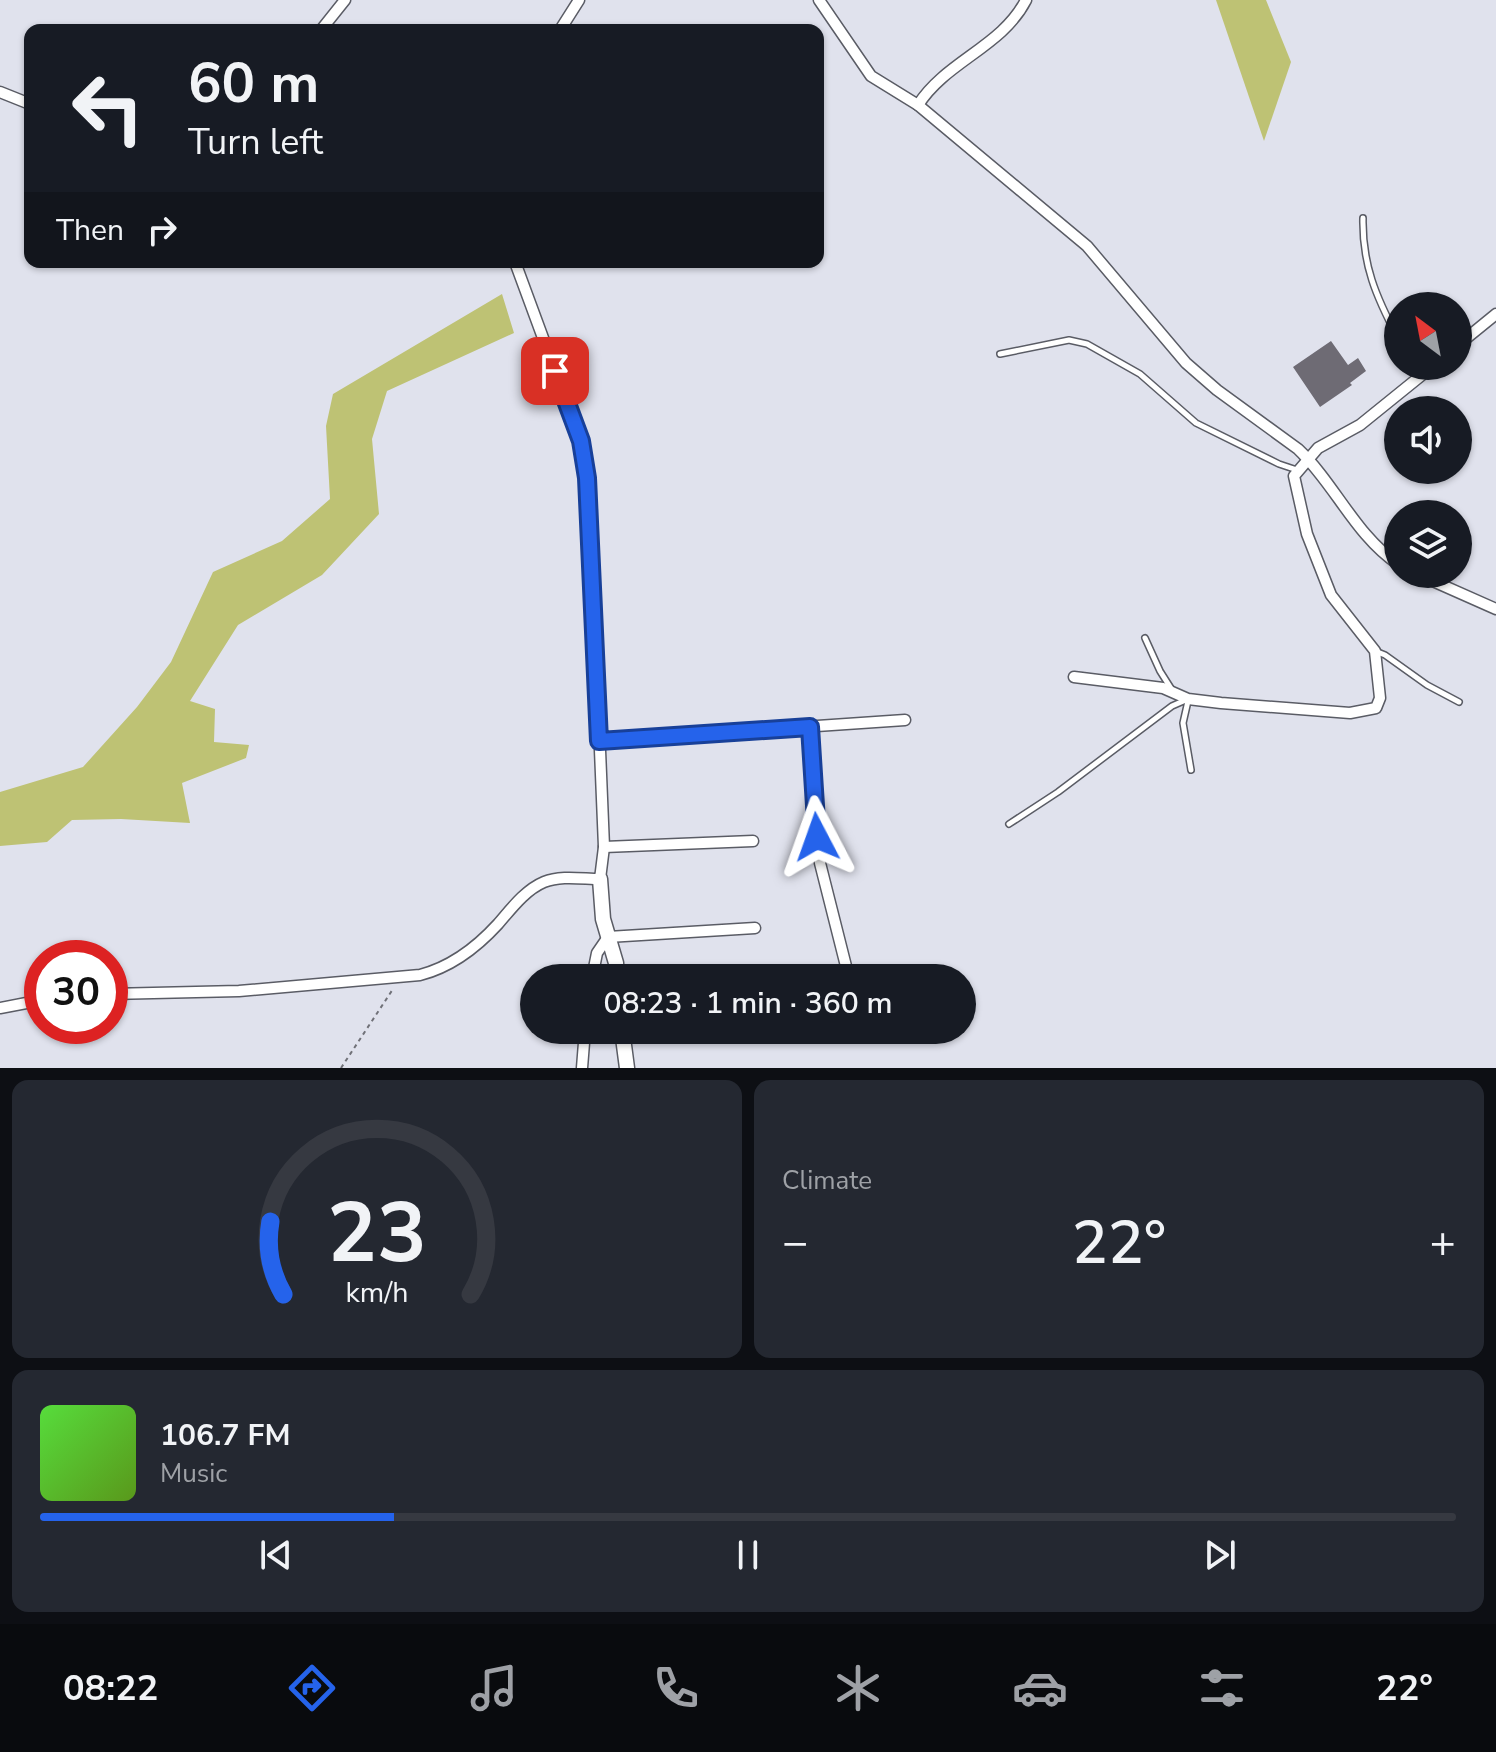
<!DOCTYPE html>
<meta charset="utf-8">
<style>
body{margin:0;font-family:"Nunito Sans",sans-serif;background:#242831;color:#f1f3f6;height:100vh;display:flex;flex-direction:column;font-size:30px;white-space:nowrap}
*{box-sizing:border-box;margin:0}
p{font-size:26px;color:#9ea1a6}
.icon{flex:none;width:44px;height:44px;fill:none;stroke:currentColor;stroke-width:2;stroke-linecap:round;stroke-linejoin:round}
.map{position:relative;height:1068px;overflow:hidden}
.panel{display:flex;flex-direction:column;gap:12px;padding:12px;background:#0d0f14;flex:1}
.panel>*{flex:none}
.hud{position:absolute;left:24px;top:24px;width:800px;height:244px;border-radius:16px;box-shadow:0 2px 6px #0004;background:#171b24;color:#f1f3f6;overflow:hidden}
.needle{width:52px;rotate:328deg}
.controls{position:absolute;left:1384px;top:292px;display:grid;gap:16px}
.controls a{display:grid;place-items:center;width:88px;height:88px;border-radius:50%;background:#171b24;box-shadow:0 2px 6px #0004;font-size:40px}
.speed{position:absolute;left:24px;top:940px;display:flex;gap:16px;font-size:40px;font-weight:700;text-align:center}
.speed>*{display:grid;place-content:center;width:104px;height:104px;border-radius:50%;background:#171b24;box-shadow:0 2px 6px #0004;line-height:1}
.speed .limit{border:12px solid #d22;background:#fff;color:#111}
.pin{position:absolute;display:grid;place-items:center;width:68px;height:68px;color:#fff;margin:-34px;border-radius:16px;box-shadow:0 4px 12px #0006}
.me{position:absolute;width:88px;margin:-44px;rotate:356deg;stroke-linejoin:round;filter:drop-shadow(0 0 6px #0008)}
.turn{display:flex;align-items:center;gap:28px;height:168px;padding:0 32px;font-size:36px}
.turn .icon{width:104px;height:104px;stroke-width:2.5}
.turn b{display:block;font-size:56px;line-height:68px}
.then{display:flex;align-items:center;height:76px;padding:0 32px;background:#0003;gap:16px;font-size:30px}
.big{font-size:60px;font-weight:600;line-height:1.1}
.panel .widget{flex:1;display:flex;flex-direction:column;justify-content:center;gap:12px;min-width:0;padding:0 28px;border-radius:16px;background:#242831}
.panel .dial{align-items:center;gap:0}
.dial svg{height:208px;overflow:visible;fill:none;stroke:#363941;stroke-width:7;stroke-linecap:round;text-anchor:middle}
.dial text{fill:#f1f3f6;stroke:none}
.song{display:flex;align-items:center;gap:24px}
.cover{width:96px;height:96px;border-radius:12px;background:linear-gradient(135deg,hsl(110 70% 55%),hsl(90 70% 35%))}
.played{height:8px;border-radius:4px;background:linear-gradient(90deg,#2563eb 25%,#363941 25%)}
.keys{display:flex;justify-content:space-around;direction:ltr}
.heat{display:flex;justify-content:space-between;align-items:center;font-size:44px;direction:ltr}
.panel .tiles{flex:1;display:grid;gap:12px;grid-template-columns:1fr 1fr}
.widget:last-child{grid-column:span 2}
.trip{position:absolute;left:520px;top:964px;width:456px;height:80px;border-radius:40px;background:#171b24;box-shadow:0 2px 6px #0004;font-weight:600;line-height:80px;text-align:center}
.tabs{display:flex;height:128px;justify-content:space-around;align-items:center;background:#090b0e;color:#9ea1a6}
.tabs .icon{width:56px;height:56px}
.tabs .selected{color:#2563eb}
.tabs b{font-size:36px;color:#f1f3f6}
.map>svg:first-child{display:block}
.green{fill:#bec274}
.building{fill:#6e6b74}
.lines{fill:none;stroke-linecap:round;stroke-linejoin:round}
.lane-casing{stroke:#5a5c65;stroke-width:8}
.street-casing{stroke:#5a5c65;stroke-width:13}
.secondary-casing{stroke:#5a5c65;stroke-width:17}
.path{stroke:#707178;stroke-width:2;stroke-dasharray:4 4;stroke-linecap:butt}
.lane{stroke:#fff;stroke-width:5}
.street{stroke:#fff;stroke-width:10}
.secondary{stroke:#fff;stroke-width:14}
.route-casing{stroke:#184099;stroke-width:20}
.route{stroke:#2563eb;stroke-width:14}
</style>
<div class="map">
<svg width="1496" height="1068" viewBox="0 0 1496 1068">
<rect width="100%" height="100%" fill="#e0e2ed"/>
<g class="green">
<path d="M1216,0h50l25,62 -27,79z"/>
<path d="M502,294l12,39 -127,58 -15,48 7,75 -57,61 -84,50 -48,76 25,8 -1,33 35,3 -3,13 -64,25 8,40 -69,-4 -49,1 -25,22 -47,4v-54l83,-25 54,-60 34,-45 42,-90 69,-31 48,-42 -4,-73 7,-32z"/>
</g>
<path class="building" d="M1331,341l17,24 10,-7 8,13 -16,12 2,2 -32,22 -27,-40z"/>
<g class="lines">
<g class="lane-casing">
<g id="lane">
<path d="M1363,218c-1,46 13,79 35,120"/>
<path d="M1000,354l69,-14 18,4 53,30 56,49 83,41 18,6"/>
<path d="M1145,638l15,33 12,19"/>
<path d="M1375,651l10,4 42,30 32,17"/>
<path d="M1188,701l-5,22 8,47"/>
<path d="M1009,824l49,-32 114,-86 16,-7"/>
</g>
</g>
<g class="street-casing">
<g id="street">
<path d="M819,0l52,76 47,29 169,141 99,117 31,27 81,59c37,35 57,86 100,115"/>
<path d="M321,30l24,-30"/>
<path d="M560,30l19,-30"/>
<path d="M0,92l30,12"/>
<path d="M918,105c28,-44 84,-58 108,-105"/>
<path d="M1458,345l38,-31"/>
<path d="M1417,574l79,35"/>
<path d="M1074,677l89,11 25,11 33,4 129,10 26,-5 4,-10 -5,-47 -44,-56 -24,-61 -13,-58 24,-28 42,-23 73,-59"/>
<path d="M810,727l10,136 29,115"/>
<path d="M599,741l306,-21"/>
<path d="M604,847l149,-6"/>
<path d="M592,978l5,-25 11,-16 147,-9"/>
<path d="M110,994l129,-3 181,-16c31,-8 57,-28 78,-51 13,-15 27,-34 46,-42 17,-7 39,-3 56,-3l4,-32 -14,-339 -9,-67 -66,-179"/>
<path d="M0,1008l42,-8"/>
<path d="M582,1068l3,-38"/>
</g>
</g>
<g class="secondary-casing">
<g id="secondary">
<path d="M600,879l3,40 13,44 1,15"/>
<path d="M622,1030l5,38"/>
</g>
</g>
<path class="path" d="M341,1068l52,-79"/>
<use href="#lane" class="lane"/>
<use href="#street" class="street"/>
<use href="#secondary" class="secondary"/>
</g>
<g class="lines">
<g class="route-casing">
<path id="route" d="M555,371l26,70 6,37 12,263 211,-14 7,110"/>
</g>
<use href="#route" class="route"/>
</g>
</svg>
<div class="controls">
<a><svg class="needle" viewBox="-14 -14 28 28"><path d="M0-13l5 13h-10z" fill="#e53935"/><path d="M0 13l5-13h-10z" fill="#9ea1a6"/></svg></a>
<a><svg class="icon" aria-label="sound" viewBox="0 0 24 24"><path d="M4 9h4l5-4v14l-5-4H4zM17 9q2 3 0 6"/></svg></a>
<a><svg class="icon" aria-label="layers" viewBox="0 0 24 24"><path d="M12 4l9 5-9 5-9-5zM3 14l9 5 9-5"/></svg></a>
</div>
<div class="speed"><div class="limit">30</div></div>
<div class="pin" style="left:555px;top:371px;background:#d93025"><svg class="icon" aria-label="arrive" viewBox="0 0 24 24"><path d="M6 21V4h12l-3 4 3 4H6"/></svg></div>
<svg class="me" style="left:817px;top:837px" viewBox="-20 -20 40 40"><path d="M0-17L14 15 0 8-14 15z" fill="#2563eb" stroke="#fff" stroke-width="4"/></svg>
<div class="trip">08:23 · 1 min · 360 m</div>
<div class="hud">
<div class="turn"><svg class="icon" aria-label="left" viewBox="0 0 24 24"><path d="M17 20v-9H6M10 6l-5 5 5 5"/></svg><div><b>60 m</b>Turn left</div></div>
<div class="then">Then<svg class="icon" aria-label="right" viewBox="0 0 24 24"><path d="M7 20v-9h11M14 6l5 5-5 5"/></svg></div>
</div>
</div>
<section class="panel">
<div class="tiles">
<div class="widget dial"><svg viewBox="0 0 100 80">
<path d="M14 69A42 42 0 1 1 86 69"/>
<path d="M14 69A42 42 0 0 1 9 41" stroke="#2563eb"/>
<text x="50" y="56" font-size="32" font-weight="700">23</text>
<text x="50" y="72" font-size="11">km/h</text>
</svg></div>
<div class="widget"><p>Climate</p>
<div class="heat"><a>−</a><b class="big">22°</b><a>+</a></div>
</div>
<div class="widget">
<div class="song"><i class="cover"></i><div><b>106.7 FM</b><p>Music</p></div></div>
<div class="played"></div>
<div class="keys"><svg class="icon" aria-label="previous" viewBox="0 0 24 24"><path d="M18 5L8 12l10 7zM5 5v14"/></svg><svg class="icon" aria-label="pause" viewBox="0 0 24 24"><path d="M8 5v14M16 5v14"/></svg><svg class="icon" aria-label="next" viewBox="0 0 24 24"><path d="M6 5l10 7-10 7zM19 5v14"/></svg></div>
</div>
</div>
</section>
<nav class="tabs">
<b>08:22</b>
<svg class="icon selected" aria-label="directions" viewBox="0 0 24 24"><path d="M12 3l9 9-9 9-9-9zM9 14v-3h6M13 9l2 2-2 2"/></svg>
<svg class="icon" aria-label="music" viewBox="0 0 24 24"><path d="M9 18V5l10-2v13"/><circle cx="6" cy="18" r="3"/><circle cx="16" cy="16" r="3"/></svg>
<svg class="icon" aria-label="phone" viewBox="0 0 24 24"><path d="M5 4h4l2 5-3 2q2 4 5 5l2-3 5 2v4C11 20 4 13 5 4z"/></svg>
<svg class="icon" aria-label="climate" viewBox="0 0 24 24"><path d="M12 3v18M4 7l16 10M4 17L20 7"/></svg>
<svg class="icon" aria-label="car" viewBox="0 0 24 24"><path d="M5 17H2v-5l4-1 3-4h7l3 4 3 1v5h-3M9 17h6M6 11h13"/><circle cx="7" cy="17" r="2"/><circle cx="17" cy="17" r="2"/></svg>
<svg class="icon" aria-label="filters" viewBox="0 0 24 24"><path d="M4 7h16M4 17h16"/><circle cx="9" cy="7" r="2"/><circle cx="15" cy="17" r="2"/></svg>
<b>22°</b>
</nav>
